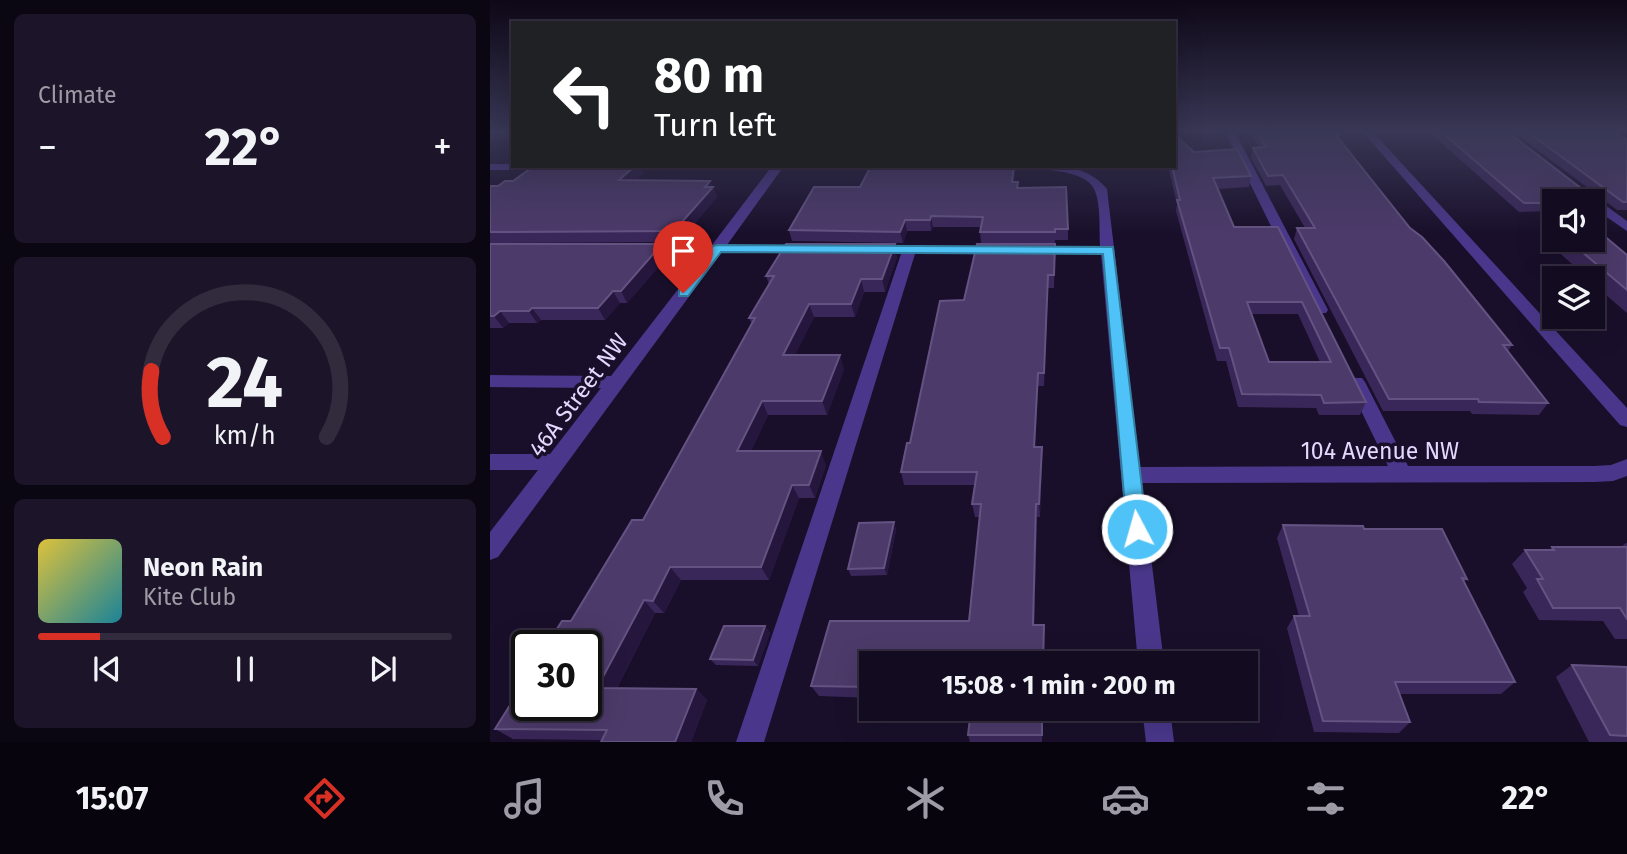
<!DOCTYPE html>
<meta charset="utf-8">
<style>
body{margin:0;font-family:"Fira Sans",sans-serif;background:#1c1429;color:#f1f3f6;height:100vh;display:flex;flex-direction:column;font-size:26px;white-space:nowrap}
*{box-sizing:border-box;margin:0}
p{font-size:23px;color:#9d9ba5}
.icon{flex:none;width:38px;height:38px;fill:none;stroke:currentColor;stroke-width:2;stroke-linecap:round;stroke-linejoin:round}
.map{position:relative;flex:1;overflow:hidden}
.details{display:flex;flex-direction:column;gap:14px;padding:14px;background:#0a0612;width:490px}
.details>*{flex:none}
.hud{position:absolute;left:21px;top:21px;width:665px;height:147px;border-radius:0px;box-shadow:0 7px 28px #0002,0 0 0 2px #322b3e;background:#202124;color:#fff;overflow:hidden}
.controls{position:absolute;left:1052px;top:189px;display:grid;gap:14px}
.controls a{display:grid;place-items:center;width:63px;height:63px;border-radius:0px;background:#130b20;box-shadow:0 7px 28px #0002,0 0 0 2px #322b3e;font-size:35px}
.speed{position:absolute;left:21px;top:630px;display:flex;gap:14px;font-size:35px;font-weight:700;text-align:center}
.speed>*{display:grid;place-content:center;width:91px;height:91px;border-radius:50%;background:#130b20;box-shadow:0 7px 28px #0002,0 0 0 2px #322b3e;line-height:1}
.speed .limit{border:4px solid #111;border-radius:10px;background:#fff;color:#111}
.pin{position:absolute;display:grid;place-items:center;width:60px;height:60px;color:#fff;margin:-72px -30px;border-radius:50% 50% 50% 0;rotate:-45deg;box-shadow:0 0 7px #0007}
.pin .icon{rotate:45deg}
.me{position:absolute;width:77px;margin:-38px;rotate:354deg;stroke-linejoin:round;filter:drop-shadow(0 0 5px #0008)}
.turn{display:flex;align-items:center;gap:24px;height:147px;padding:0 28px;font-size:32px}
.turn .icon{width:91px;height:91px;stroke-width:2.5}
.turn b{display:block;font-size:49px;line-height:60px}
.big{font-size:52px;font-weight:700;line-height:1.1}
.details .card{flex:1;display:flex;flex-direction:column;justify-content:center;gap:10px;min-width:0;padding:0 24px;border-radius:10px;background:#1c1429}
.details .dial{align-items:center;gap:0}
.dial svg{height:182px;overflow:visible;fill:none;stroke:#322b3e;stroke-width:7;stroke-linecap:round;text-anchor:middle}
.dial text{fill:#f1f3f6;stroke:none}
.song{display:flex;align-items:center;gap:21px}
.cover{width:84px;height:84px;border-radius:10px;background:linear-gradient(135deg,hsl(50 70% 55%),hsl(190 70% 35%))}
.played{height:7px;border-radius:4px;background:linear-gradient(90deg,#d93025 15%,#322b3e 15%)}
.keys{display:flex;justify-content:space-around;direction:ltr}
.heat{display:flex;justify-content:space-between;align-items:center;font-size:38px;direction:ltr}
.trip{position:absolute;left:369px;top:651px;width:399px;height:70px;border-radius:0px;background:#130b20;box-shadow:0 7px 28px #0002,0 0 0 2px #322b3e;font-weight:700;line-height:70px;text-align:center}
.tab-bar{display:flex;height:112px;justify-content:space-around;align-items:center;background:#08040d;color:#9d9ba5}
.tab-bar .icon{width:49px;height:49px}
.tab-bar .selected{color:#d93025}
.tab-bar b{font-size:32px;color:#f1f3f6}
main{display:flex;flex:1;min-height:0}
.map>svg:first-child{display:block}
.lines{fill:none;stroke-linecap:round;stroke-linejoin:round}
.minor{fill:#4a378b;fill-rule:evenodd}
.wall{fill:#3a2759;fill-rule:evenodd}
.shaded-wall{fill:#25163e}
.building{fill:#4c3a6a;stroke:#645382;stroke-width:2;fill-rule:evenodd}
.route{fill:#4fc3f7;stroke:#337fa1;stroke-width:2}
.labels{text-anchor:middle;stroke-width:7;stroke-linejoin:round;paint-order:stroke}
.street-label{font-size:23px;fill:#e4d8ff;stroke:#190f2a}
</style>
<main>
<section class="details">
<div class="card"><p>Climate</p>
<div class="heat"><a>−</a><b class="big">22°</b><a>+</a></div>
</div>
<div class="card dial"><svg viewBox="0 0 100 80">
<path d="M14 69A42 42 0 1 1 86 69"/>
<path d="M14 69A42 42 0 0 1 9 40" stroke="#d93025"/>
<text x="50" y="56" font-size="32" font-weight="700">24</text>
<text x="50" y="72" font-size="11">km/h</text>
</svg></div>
<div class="card">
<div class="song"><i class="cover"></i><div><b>Neon Rain</b><p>Kite Club</p></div></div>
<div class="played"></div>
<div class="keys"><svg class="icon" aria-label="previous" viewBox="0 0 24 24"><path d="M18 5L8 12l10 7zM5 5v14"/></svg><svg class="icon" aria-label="pause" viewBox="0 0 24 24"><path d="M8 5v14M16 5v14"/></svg><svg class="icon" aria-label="next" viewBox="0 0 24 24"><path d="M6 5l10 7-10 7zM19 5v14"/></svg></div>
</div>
</section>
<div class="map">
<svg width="1137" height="742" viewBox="0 0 1137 742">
<rect width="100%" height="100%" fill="#190f2a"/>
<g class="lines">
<g class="minor">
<path d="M734,130h10l94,180 -2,3h-12l-2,-3z"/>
<path d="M871,130h10l256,278v19l-7,-2z"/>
<path d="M0,164h23v2l50,1 -6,3h-67z"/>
<path d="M496,166c39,0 94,-11 121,23l33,278 248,-1 -41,-84 3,-4h12l3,4 43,84h186l17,-1 16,-6v17l-14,5 -19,1 -452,1 22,180h-26l-37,-409h-69l-7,-4 7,-4h68c-1,-17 1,-40 -5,-55 -10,-28 -81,-21 -104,-21z"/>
<path d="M124,167h285l-6,3h-112l-54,75h77l7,4 -2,3 -88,1 -223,304 -8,3v-28l48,-62h-48v-16h60l51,-66 -111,-1v-12l121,1 95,-123h-63l-7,-4 2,-3 74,-1 57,-75h-149z"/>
<path d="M1090,187l47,34v10l-35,-24v-6h-6l-10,-7v-6z"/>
<path d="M384,246h123l7,4 -7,4h-82l-151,488h-28l165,-488 -32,-1 -2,-3z"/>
<path d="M652,709h28l4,33h-28z"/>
</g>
</g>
<g class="wall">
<rect x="0" y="130" width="23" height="9"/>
<path d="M759,130h87l4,5 -1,4 71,89 102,117 -4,6 40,52 -9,12 -67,-1 -2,-3h-87l-89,-172 3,-11h8l-25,-43 -14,1 -15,-28 2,-10h6z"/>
<path d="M937,130h78l94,72 -5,9h-2v-10h-38v10l-35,1z"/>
<path d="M1021,130h100l16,10v70h-10z"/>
<path d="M704,152l57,24 -2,11 -31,2 16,38h44l88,175 -6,13h-41l-3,-7 -78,-1 -12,-46h-9l-41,-150 1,-7 -9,-38h6zM762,314h46l22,48h-51z"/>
<path d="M44,166h107l3,7 -8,7 74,1 7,16 -38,45 -189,1v-57h8l15,-5z"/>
<path d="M525,173l-1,9 4,6 50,41v11h-13v3h-74l-1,-11 1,-5h-48l-2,4h-24l-4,12 -111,-2 -3,-11 71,-43z"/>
<path d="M1064,230v10h38l35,15v58l-35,-30v-5h-4l-41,-36z"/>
<path d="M0,244h172l6,12 -41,47h-7l-15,17h-64l-4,3h-28l-6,5h-13z"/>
<path d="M565,244l-1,44h-6l-4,98h-6l-3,61 7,14 -2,56h-3l-3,108h10v12l-69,26h-103v35l-53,-2 -8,-10 19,-65h139l11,-104h-5l-3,-13 3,-19h-71l-3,-13 9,-29 54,-143z"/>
<path d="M407,257l-12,35h-21l-9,25h-41l-19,38 49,14 -17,46h-59l-17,36 75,14 -11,33h-16l-30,82h-88l-17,33h-9l-38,75 79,1 11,11 -16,42h-90l1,-2 -89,-1 -18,-10 148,-209 109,-195 -3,-7 20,-34 -3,-8z"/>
<path d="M404,522l2,8 -9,45 -36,1 -3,-7z"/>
<path d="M793,525l81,4 103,50 -3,3 51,100 -14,12h-101l10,28 -11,11 -85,-1 -27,-104 7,-12h5l-22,-78z"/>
<path d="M1136,543h1v96h-12l-12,-18 -64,-1 -16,-28 4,-4 -15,-24 13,-14h24l3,-3h69z"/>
<path d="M275,626l5,7 -12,33 -42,-1 -6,-6z"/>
<path d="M1082,665l55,2v75h-38l-33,-65z"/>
<path d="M553,709l-1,33h-72l-2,-7z"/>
</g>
<g class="shaded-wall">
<path d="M145,166h6l3,7 -19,17 -6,-10z"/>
<path d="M524,166l1,7 -2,19 -1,-10z"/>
<path d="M220,181l7,16 -38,45 -5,-11z"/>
<path d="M441,216l2,11 -2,4 -1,-11z"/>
<path d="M415,220l2,11 -4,12 -3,-11z"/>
<path d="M172,244l6,12 -41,47 -6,-12z"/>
<path d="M405,244l2,13 -12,35 -3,-13z"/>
<path d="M558,275v13l-4,98v-13z"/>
<path d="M371,279l3,13 -9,25 -4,-13z"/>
<path d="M123,291l7,12 -15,17 -7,-12z"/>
<path d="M319,304l5,13 -25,51 -6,-13z"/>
<path d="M42,308l9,12 -4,3 -8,-12z"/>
<path d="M10,311l9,12 -6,5 -9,-12z"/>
<path d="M350,355l4,14 -17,46 -5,-14z"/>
<path d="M548,373v13l-3,75 -1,-14z"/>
<path d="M272,401l6,14 -23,50 -8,-14z"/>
<path d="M552,447v14l-2,56 -1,-13z"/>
<path d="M331,451l5,14 -11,33 -6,-13z"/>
<path d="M302,485l7,13 -30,82 -8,-13z"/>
<path d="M546,504l1,13 -3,120 -1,-12z"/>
<path d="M404,522l2,8 -9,45 -3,-7z"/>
<path d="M180,567l11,13 -17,33 -11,-12z"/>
<path d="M154,600l11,13 -44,86 -14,-11z"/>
<path d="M275,626l5,7 -12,33 -5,-6z"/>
<path d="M390,653l5,10h-7z"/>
<path d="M206,689l11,11 -16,42h-16z"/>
</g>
<g class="building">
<rect x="0" y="130" width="23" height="2"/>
<path d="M766,130h80l4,5h-4l74,93 12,9 22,24 68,84h-9l45,58 -69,-1 -1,-3h-89l-92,-171h18l-32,-53 -15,1 -15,-28 13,-1z"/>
<path d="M949,130h66l85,65h5l4,7h-7v-1h-38v2h-30z"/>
<path d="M1035,130h86l16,10v62h-4z"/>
<path d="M684,134l20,18 43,-3 14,27 -38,2 21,49h44l88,175 -42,1 -3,-8 -79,-1 -13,-46h-9l-43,-148h3l-8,-34h2zM757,302h55l29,60h-62z"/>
<path d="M44,166h101l-16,14 91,1 -5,6h8l-39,44 -184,1v-46h8l7,-5h8z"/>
<path d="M381,166h143l-2,16h6l-1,6 49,-1 2,42h-13v3h-75l3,-15 -52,-1 -1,4h-25l-5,12 -111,-2 25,-43h46z"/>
<path d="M1102,229h4l31,26v35l-59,-50h24z"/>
<path d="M0,244h172l-41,47h-8l-15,17h-66l-3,3h-29l-6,5h-4z"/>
<path d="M296,244h109l-13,35h-21l-10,25h-42l-26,51h57l-18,46h-60l-25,50h84l-12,34h-17l-31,82h-91l-17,34 -9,-1 -47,88 99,1 -21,53h-74l6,-12 -112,-1 32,-51v27h59v-59h-40l16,-25h9l61,-101h11l112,-202h-6l25,-42h-8z"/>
<path d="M487,244h78l-1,31h-6l-4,98h-6l-4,74h8l-3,57h-3l-3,121h11l-1,38h-68l1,-12 -96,2 -2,10h-6v24l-61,-1 19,-65h139l12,-117h-9l5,-32h-76l6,-29h3l30,-142 24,-1z"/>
<path d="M404,522l-10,46 -36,1 11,-46z"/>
<path d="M793,525l80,1 1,3h78l25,50 -5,-1 53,104h-120l15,40 -87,-1 -29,-105h16z"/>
<path d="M1062,547h75v72l-7,-11h-67l-16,-29h6l-18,-29h29z"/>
<path d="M234,626h41l-12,34 -43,-1z"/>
<path d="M1082,665l55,2v69l-17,-1z"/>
<path d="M481,709h71v26h-74z"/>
</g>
<linearGradient id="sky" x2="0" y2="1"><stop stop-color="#0e0817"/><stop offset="0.56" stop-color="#383755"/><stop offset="1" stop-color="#383755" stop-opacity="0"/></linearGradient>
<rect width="1137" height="234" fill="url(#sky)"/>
<path class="route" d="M227,245l396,2 34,282 -3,6 -7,3 -7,-3 -3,-6 -24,-275 -382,-2 -33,44h-9v-6l34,-44z"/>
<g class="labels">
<g class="street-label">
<text transform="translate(88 395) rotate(-53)" y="8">46A Street NW</text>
<text x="890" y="459">104 Avenue NW</text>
</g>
</g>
</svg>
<div class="controls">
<a><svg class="icon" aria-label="sound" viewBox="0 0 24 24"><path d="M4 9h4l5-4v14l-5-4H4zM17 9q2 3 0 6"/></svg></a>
<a><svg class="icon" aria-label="layers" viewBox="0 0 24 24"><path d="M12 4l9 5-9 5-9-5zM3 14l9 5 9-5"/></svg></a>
</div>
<div class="speed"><div class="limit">30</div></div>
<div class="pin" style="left:193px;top:293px;background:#d93025"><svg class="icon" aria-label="arrive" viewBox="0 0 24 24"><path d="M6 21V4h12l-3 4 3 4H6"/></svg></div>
<svg class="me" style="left:647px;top:529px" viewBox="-20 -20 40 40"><circle r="17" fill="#4fc3f7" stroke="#fff" stroke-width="3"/><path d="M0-11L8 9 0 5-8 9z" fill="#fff"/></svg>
<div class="trip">15:08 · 1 min · 200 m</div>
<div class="hud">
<div class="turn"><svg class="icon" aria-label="left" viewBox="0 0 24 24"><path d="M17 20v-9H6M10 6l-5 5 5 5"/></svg><div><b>80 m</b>Turn left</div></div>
</div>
</div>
</main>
<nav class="tab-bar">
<b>15:07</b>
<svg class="icon selected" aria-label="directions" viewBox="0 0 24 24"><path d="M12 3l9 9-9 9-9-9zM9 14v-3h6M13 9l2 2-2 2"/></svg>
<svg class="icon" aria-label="music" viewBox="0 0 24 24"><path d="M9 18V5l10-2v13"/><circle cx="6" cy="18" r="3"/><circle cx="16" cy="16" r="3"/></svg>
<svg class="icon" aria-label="phone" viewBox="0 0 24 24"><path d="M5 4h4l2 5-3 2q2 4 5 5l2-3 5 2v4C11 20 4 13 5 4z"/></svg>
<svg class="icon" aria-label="climate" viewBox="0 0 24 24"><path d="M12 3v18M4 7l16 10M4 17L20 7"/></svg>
<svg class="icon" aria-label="car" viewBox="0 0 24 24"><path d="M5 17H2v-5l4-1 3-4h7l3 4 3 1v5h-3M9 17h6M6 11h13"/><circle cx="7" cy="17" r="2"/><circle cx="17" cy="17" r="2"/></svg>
<svg class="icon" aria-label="filters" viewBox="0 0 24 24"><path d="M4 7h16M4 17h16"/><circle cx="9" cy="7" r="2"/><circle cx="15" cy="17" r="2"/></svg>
<b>22°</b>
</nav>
